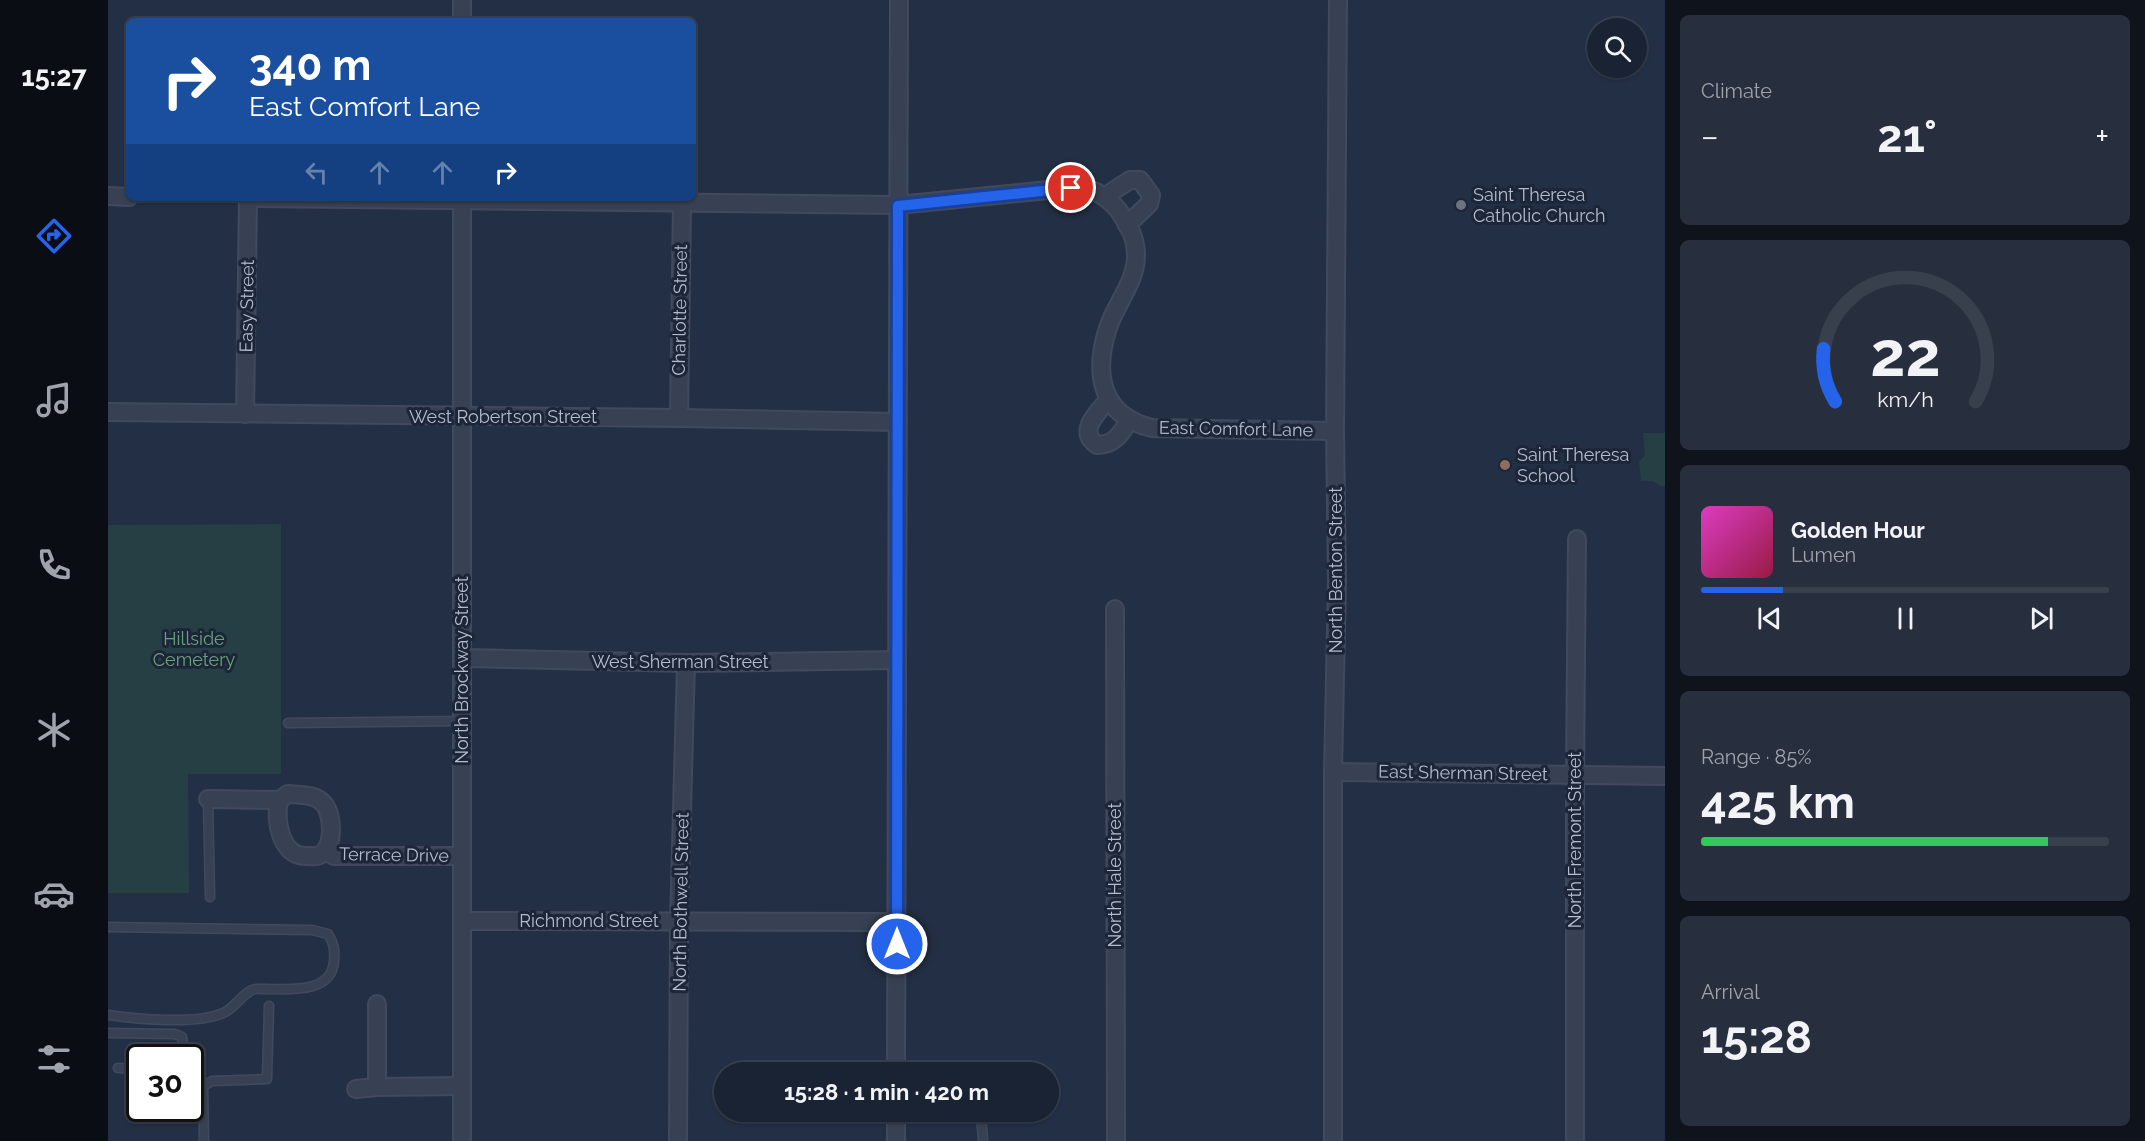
<!DOCTYPE html>
<meta charset="utf-8">
<style>
body{margin:0;font-family:Raleway,sans-serif;background:#272f3f;color:#f1f3f6;height:100vh;display:flex;flex-direction:column;font-size:22px;white-space:nowrap}
*{box-sizing:border-box;margin:0}
p{font-size:20px;color:#9fa4ac}
.icon{flex:none;width:33px;height:33px;fill:none;stroke:currentColor;stroke-width:2;stroke-linecap:round;stroke-linejoin:round}
.map{position:relative;flex:1;overflow:hidden}
.drawer{display:flex;flex-direction:column;gap:15px;padding:15px;background:#0e131c;width:480px}
.drawer>*{flex:none}
.banner{position:absolute;left:18px;top:18px;width:570px;height:183px;border-radius:9px;box-shadow:0 2px 4px #0004,0 0 0 2px #38404e;background:#1a4fa0;color:#fff;overflow:hidden}
.fabs{position:absolute;left:1479px;top:18px;display:grid;gap:12px}
.fabs a{display:grid;place-items:center;width:60px;height:60px;border-radius:50%;background:#1a2333;box-shadow:0 2px 4px #0004,0 0 0 2px #38404e;font-size:30px}
.speed{position:absolute;left:18px;top:1044px;display:flex;gap:12px;font-size:30px;font-weight:700;text-align:center}
.speed>*{display:grid;place-content:center;width:78px;height:78px;border-radius:50%;background:#1a2333;box-shadow:0 2px 4px #0004,0 0 0 2px #38404e;line-height:1}
.speed .limit{border:3px solid #111;border-radius:9px;background:#fff;color:#111}
.pin{position:absolute;display:grid;place-items:center;width:51px;height:51px;color:#fff;margin:-26px;border:3px solid #fff;border-radius:50%;box-shadow:0 2px 6px #0007}
.me{position:absolute;width:66px;margin:-33px;rotate:0deg;stroke-linejoin:round;filter:drop-shadow(0 0 4px #0008)}
.turn{display:flex;align-items:center;gap:21px;height:126px;padding:0 24px;font-size:27px}
.turn .icon{width:78px;height:78px;stroke-width:2.5}
.turn b{display:block;font-size:42px;line-height:51px}
.lanes{display:flex;align-items:center;height:57px;padding:0 24px;background:#0003;justify-content:center;gap:30px;direction:ltr}
.lanes .off{opacity:.35}
.big{font-size:45px;font-weight:700;line-height:1.1}
.drawer .tile{flex:1;display:flex;flex-direction:column;justify-content:center;gap:9px;min-width:0;padding:0 21px;border-radius:9px;background:#272f3f}
.drawer .dial{align-items:center;gap:0}
.dial svg{height:156px;overflow:visible;fill:none;stroke:#38404e;stroke-width:7;stroke-linecap:round;text-anchor:middle}
.dial text{fill:#f1f3f6;stroke:none}
.song{display:flex;align-items:center;gap:18px}
.cover{width:72px;height:72px;border-radius:9px;background:linear-gradient(135deg,hsl(310 70% 55%),hsl(340 70% 35%))}
.played{height:6px;border-radius:3px;background:linear-gradient(90deg,#2563eb 20%,#38404e 20%)}
.keys{display:flex;justify-content:space-around;direction:ltr}
.heat{display:flex;justify-content:space-between;align-items:center;font-size:33px;direction:ltr}
.charge{height:9px;border-radius:4px;background:linear-gradient(90deg,#34c759 85%,#38404e 0)}
.trip{position:absolute;left:606px;top:1062px;width:345px;height:60px;border-radius:30px;background:#1a2333;box-shadow:0 2px 4px #0004,0 0 0 2px #38404e;font-weight:700;line-height:60px;text-align:center}
main{display:flex;flex:1;min-height:0}
.dock{display:flex;flex-direction:column;width:108px;justify-content:space-around;align-items:center;background:#0a0e14;color:#9fa4ac}
.dock .icon{width:42px;height:42px}
.dock .current{color:#2563eb}
.dock b{font-size:27px;color:#f1f3f6}
.map>svg:first-child{display:block}
.green{fill:#253f45}
.lines{fill:none;stroke-linecap:round;stroke-linejoin:round}
.lane-casing{stroke:#414a5c;stroke-width:11}
.street-casing{stroke:#414a5c;stroke-width:20}
.lane{stroke:#384153;stroke-width:8}
.street{stroke:#384153;stroke-width:16}
.route-casing{stroke:#184099;stroke-width:15}
.route{stroke:#2563eb;stroke-width:10}
.worship-dot{fill:#6b7280;stroke:#1c2638;stroke-width:2}
.education-dot{fill:#8d6e63;stroke:#1c2638;stroke-width:2}
.labels{text-anchor:middle;stroke-width:6;stroke-linejoin:round;paint-order:stroke}
.poi-label{font-size:18px;fill:#b5bccd;stroke:#1c2638;text-anchor:start}
.street-label{font-size:18px;fill:#b5bccd;stroke:#1c2638}
.park-label{font-size:18px;fill:#69a17a;stroke:#1c2638}
</style>
<main>
<nav class="dock">
<b>15:27</b>
<svg class="icon current" aria-label="directions" viewBox="0 0 24 24"><path d="M12 3l9 9-9 9-9-9zM9 14v-3h6M13 9l2 2-2 2"/></svg>
<svg class="icon" aria-label="music" viewBox="0 0 24 24"><path d="M9 18V5l10-2v13"/><circle cx="6" cy="18" r="3"/><circle cx="16" cy="16" r="3"/></svg>
<svg class="icon" aria-label="phone" viewBox="0 0 24 24"><path d="M5 4h4l2 5-3 2q2 4 5 5l2-3 5 2v4C11 20 4 13 5 4z"/></svg>
<svg class="icon" aria-label="climate" viewBox="0 0 24 24"><path d="M12 3v18M4 7l16 10M4 17L20 7"/></svg>
<svg class="icon" aria-label="car" viewBox="0 0 24 24"><path d="M5 17H2v-5l4-1 3-4h7l3 4 3 1v5h-3M9 17h6M6 11h13"/><circle cx="7" cy="17" r="2"/><circle cx="17" cy="17" r="2"/></svg>
<svg class="icon" aria-label="filters" viewBox="0 0 24 24"><path d="M4 7h16M4 17h16"/><circle cx="9" cy="7" r="2"/><circle cx="15" cy="17" r="2"/></svg>
</nav>
<div class="map">
<svg width="1557" height="1141" viewBox="0 0 1557 1141">
<rect width="100%" height="100%" fill="#232f44"/>
<g class="green">
<path d="M1535,433h22v53h-5l-7,-5h-12l-2,-19 6,-7z"/>
<path d="M173,524v250h-93l1,119h-81v-368z"/>
</g>
<g class="lines">
<g class="lane-casing">
<g id="lane">
<path d="M180,723l174,-2"/>
<path d="M100,799l2,98"/>
<path d="M0,927l204,3 16,4c6,9 7,16 6,27 -2,33 -45,28 -69,28 -4,0 -10,-1 -13,1 -11,5 -18,19 -29,23 -27,12 -86,6 -115,2"/>
<path d="M0,1033l67,1 7,3 3,21"/>
<path d="M10,1068l22,1"/>
<path d="M82,1075l13,11 1,55"/>
<path d="M95,1086l9,-5 55,-2 2,-73"/>
<path d="M788,1115l85,-1 2,27"/>
</g>
</g>
<g class="street-casing">
<g id="street">
<path d="M354,0v21"/>
<path d="M0,196l21,1"/>
<path d="M996,197l26,-17h10l11,15 -2,9 -22,21"/>
<path d="M138,198l652,7 160,-16c8,-1 19,-3 27,-1 14,3 29,15 36,26 9,15 15,24 15,42 0,26 -21,49 -28,72 -15,46 -7,88 44,100l183,3"/>
<path d="M1000,400c-11,13 -31,31 -11,45 17,0 23,-10 32,-24"/>
<path d="M0,412l571,6 219,4"/>
<path d="M137,414l3,-216"/>
<path d="M571,418l3,-215"/>
<path d="M1007,609l1,532"/>
<path d="M354,658l224,5 211,-3"/>
<path d="M1225,772l332,4"/>
<path d="M180,794c12,1 28,0 36,10 9,10 11,45 -4,51 -3,2 -10,1 -14,1 -26,0 -31,-36 -27,-56z"/>
<path d="M100,799l71,1"/>
<path d="M218,850l8,6h128"/>
<path d="M354,921l435,1"/>
<path d="M269,1004v83l85,-1"/>
<path d="M788,1072l3,-1072"/>
<path d="M248,1089l21,-2"/>
<path d="M354,1141v-943"/>
<path d="M570,1141l1,-219 7,-259"/>
<path d="M788,1141v-29"/>
<path d="M1225,1141v-369l4,-190 -2,-151 3,-431"/>
<path d="M1467,1141v-367l2,-235"/>
</g>
</g>
<use href="#lane" class="lane"/>
<use href="#street" class="street"/>
</g>
<g class="lines">
<g class="route-casing">
<path id="route" d="M789,944l1,-738 173,-18"/>
</g>
<use href="#route" class="route"/>
</g>
<circle class="worship-dot" cx="1353" cy="205" r="6"/>
<circle class="education-dot" cx="1397" cy="465" r="6"/>
<g class="labels">
<g class="poi-label">
<text x="1365" y="201">Saint Theresa<tspan x="1365" dy="21">Catholic Church</tspan></text>
<text x="1409" y="461">Saint Theresa<tspan x="1409" dy="21">School</tspan></text>
</g>
<g class="street-label">
<text transform="translate(139 306) rotate(-89)" y="6">Easy Street</text>
<text transform="translate(572 310) rotate(-89)" y="6">Charlotte Street</text>
<text x="395" y="423">West Robertson Street</text>
<text transform="translate(1128 429) rotate(1)" y="6">East Comfort Lane</text>
<text transform="translate(1228 570) rotate(-90)" y="6">North Benton Street</text>
<text x="572" y="668">West Sherman Street</text>
<text transform="translate(354 670) rotate(-90)" y="6">North Brockway Street</text>
<text transform="translate(1355 773) rotate(1)" y="6">East Sherman Street</text>
<text transform="translate(1467 840) rotate(-90)" y="6">North Fremont Street</text>
<text transform="translate(286 855) rotate(1)" y="6">Terrace Drive</text>
<text transform="translate(1007 875) rotate(-90)" y="6">North Hale Street</text>
<text transform="translate(573 902) rotate(-89)" y="6">North Bothwell Street</text>
<text x="481" y="927">Richmond Street</text>
</g>
<g class="park-label">
<text x="86" y="645">Hillside<tspan x="86" dy="21">Cemetery</tspan></text>
</g>
</g>
</svg>
<div class="fabs">
<a><svg class="icon" aria-label="search" viewBox="0 0 24 24"><circle cx="10" cy="10" r="6"/><path d="M15 15l6 6"/></svg></a>
</div>
<div class="speed"><div class="limit">30</div></div>
<div class="pin" style="left:963px;top:188px;background:#d93025"><svg class="icon" aria-label="arrive" viewBox="0 0 24 24"><path d="M6 21V4h12l-3 4 3 4H6"/></svg></div>
<svg class="me" style="left:789px;top:944px" viewBox="-20 -20 40 40"><circle r="17" fill="#2563eb" stroke="#fff" stroke-width="3"/><path d="M0-11L8 9 0 5-8 9z" fill="#fff"/></svg>
<div class="trip">15:28 · 1 min · 420 m</div>
<div class="banner">
<div class="turn"><svg class="icon" aria-label="right" viewBox="0 0 24 24"><path d="M7 20v-9h11M14 6l5 5-5 5"/></svg><div><b>340 m</b>East Comfort Lane</div></div>
<div class="lanes"><svg class="icon off" aria-label="left" viewBox="0 0 24 24"><path d="M17 20v-9H6M10 6l-5 5 5 5"/></svg><svg class="icon off" aria-label="ahead" viewBox="0 0 24 24"><path d="M12 20V5M6 11l6-6 6 6"/></svg><svg class="icon off" aria-label="ahead" viewBox="0 0 24 24"><path d="M12 20V5M6 11l6-6 6 6"/></svg><svg class="icon" aria-label="right" viewBox="0 0 24 24"><path d="M7 20v-9h11M14 6l5 5-5 5"/></svg></div>
</div>
</div>
<section class="drawer">
<div class="tile"><p>Climate</p>
<div class="heat"><a>−</a><b class="big">21°</b><a>+</a></div>
</div>
<div class="tile dial"><svg viewBox="0 0 100 80">
<path d="M14 69A42 42 0 1 1 86 69"/>
<path d="M14 69A42 42 0 0 1 8 42" stroke="#2563eb"/>
<text x="50" y="56" font-size="32" font-weight="700">22</text>
<text x="50" y="72" font-size="11">km/h</text>
</svg></div>
<div class="tile">
<div class="song"><i class="cover"></i><div><b>Golden Hour</b><p>Lumen</p></div></div>
<div class="played"></div>
<div class="keys"><svg class="icon" aria-label="previous" viewBox="0 0 24 24"><path d="M18 5L8 12l10 7zM5 5v14"/></svg><svg class="icon" aria-label="pause" viewBox="0 0 24 24"><path d="M8 5v14M16 5v14"/></svg><svg class="icon" aria-label="next" viewBox="0 0 24 24"><path d="M6 5l10 7-10 7zM19 5v14"/></svg></div>
</div>
<div class="tile"><p>Range · 85%</p><b class="big">425 km</b><div class="charge"></div></div>
<div class="tile"><p>Arrival</p><b class="big">15:28</b></div>
</section>
</main>
